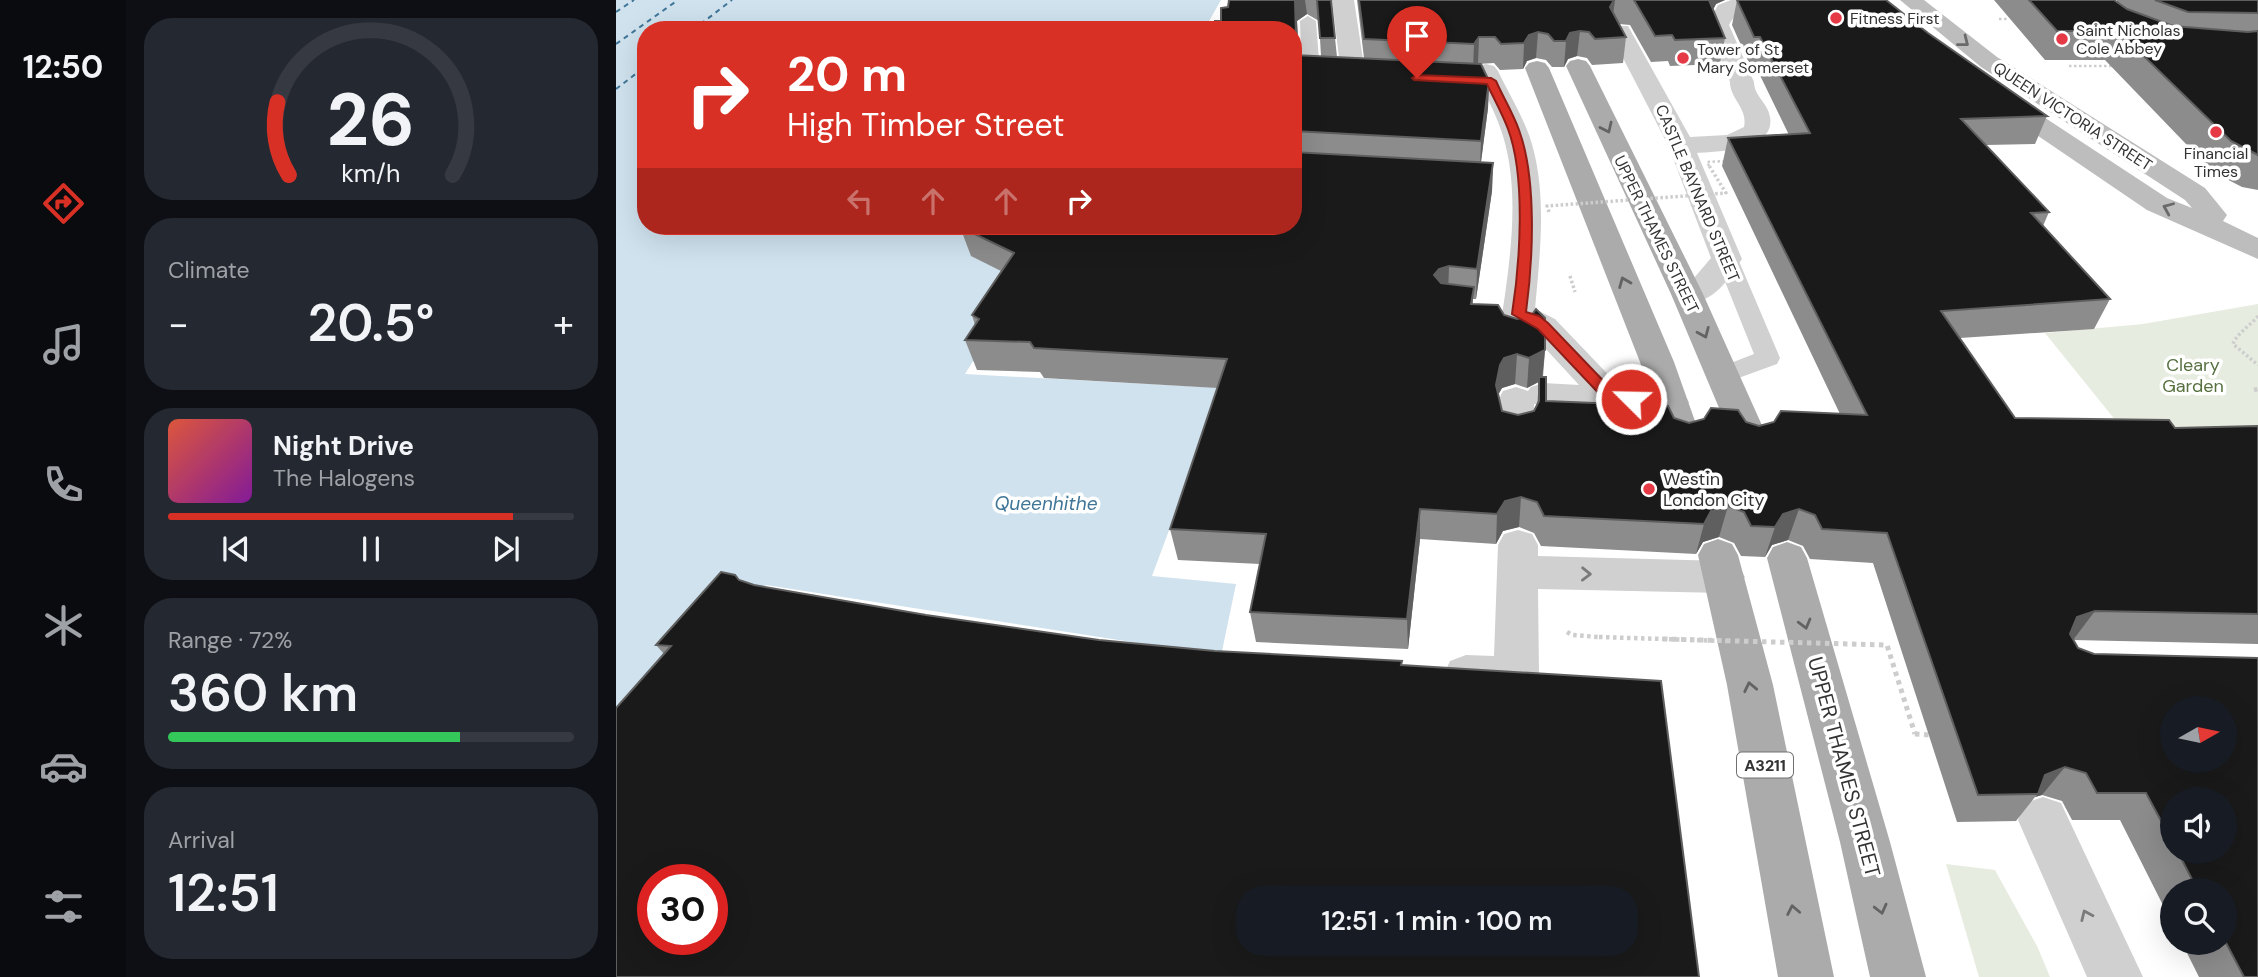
<!DOCTYPE html>
<meta charset="utf-8">
<style>
body{margin:0;font-family:"DM Sans",sans-serif;background:#242831;color:#f1f3f6;height:100vh;display:flex;flex-direction:column;font-size:26px;white-space:nowrap}
*{box-sizing:border-box;margin:0}
p{font-size:23px;color:#9ea1a6}
.icon{flex:none;width:38px;height:38px;fill:none;stroke:currentColor;stroke-width:2;stroke-linecap:round;stroke-linejoin:round}
.map{position:relative;flex:1;overflow:hidden}
.panel{display:flex;flex-direction:column;gap:18px;padding:18px;background:#0d0f14;width:490px}
.panel>*{flex:none}
.guide{position:absolute;left:21px;top:21px;width:665px;height:214px;border-radius:28px;box-shadow:0 7px 28px #0002;background:#d93025;color:#fff;overflow:hidden}
.needle{width:46px;rotate:81deg}
.fabs{position:absolute;left:1544px;top:696px;display:grid;gap:14px}
.fabs a{display:grid;place-items:center;width:77px;height:77px;border-radius:50%;background:#171b24;box-shadow:0 7px 28px #0002;font-size:35px}
.speed{position:absolute;left:21px;top:864px;display:flex;gap:14px;font-size:35px;font-weight:700;text-align:center}
.speed>*{display:grid;place-content:center;width:91px;height:91px;border-radius:50%;background:#171b24;box-shadow:0 7px 28px #0002;line-height:1}
.speed .limit{border:10px solid #d22;background:#fff;color:#111}
.pin{position:absolute;display:grid;place-items:center;width:60px;height:60px;color:#fff;margin:-72px -30px;border-radius:50% 50% 50% 0;rotate:-45deg;box-shadow:0 0 7px #0007}
.pin .icon{rotate:45deg}
.me{position:absolute;width:77px;margin:-38px;rotate:293deg;stroke-linejoin:round;filter:drop-shadow(0 0 5px #0008)}
.turn{display:flex;align-items:center;gap:24px;height:147px;padding:0 35px;font-size:32px}
.turn .icon{width:91px;height:91px;stroke-width:2.5}
.turn b{display:block;font-size:49px;line-height:60px}
.lanes{display:flex;align-items:center;height:66px;padding:0 35px;background:#0003;justify-content:center;gap:35px;direction:ltr}
.lanes .off{opacity:.35}
.big{font-size:52px;font-weight:600;line-height:1.1}
.panel .card{flex:1;display:flex;flex-direction:column;justify-content:center;gap:10px;min-width:0;padding:0 24px;border-radius:28px;background:#242831}
.panel .dial{align-items:center;gap:0}
.dial svg{height:182px;overflow:visible;fill:none;stroke:#363941;stroke-width:7;stroke-linecap:round;text-anchor:middle}
.dial text{fill:#f1f3f6;stroke:none}
.song{display:flex;align-items:center;gap:21px}
.cover{width:84px;height:84px;border-radius:10px;background:linear-gradient(135deg,hsl(10 70% 55%),hsl(290 70% 35%))}
.played{height:7px;border-radius:4px;background:linear-gradient(90deg,#d93025 85%,#363941 85%)}
.keys{display:flex;justify-content:space-around;direction:ltr}
.heat{display:flex;justify-content:space-between;align-items:center;font-size:38px;direction:ltr}
.charge{height:10px;border-radius:5px;background:linear-gradient(90deg,#34c759 72%,#363941 0)}
.trip{position:absolute;left:620px;top:886px;width:402px;height:70px;border-radius:28px;background:#171b24;box-shadow:0 7px 28px #0002;font-weight:600;line-height:70px;text-align:center}
main{display:flex;flex:1;min-height:0}
.tabs{display:flex;flex-direction:column;width:126px;justify-content:space-around;align-items:center;background:#090b0e;color:#9ea1a6}
.tabs .icon{width:49px;height:49px}
.tabs .active{color:#d93025}
.tabs b{font-size:32px;color:#f1f3f6}
.map>svg:first-child{display:block}
.green{fill:#e6ecdf}
.water{fill:#cfe2ee}
.lines{fill:none;stroke-linecap:round;stroke-linejoin:round}
.ferry{stroke:#3f7597;stroke-width:2;stroke-dasharray:5 4.5;stroke-linecap:butt}
.path-far3{stroke:#cdcdcd;stroke-width:2.5;stroke-dasharray:2.5 2.5;stroke-linecap:butt}
.path-far2{stroke:#cdcdcd;stroke-width:3.5;stroke-dasharray:2.5 2.5;stroke-linecap:butt}
.path-far1{stroke:#cdcdcd;stroke-width:4.5;stroke-dasharray:3.5 3.5;stroke-linecap:butt}
.path{stroke:#cdcdcd;stroke-width:5;stroke-dasharray:4.5 4.5;stroke-linecap:butt}
.lane{fill:#d0d0d0;fill-rule:evenodd}
.street{fill:#d0d0d0;fill-rule:evenodd}
.secondary{fill:#bdbdbd;fill-rule:evenodd}
.primary{fill:#ababab;fill-rule:evenodd}
.path-bridge-far3{stroke:#cdcdcd;stroke-width:2.5;stroke-dasharray:2.5 2.5;stroke-linecap:butt}
.path-bridge-far2{stroke:#cdcdcd;stroke-width:3.5;stroke-dasharray:2.5 2.5;stroke-linecap:butt}
.path-bridge-far1{stroke:#cdcdcd;stroke-width:4.5;stroke-dasharray:3.5 3.5;stroke-linecap:butt}
.path-bridge{stroke:#cdcdcd;stroke-width:5;stroke-dasharray:4.5 4.5;stroke-linecap:butt}
.wall{fill:#8c8c8c;fill-rule:evenodd}
.shaded-wall{fill:#5f5f5f}
.building{fill:#1a1a1a;stroke:#5f5f5f;stroke-width:2;fill-rule:evenodd}
.oneway{stroke:#6a6a6a}
.oneway2{stroke:#636363}
.oneway3{stroke:#7a7a7a}
.route{fill:#d93025;stroke:#8d1f18;stroke-width:2}
.poi-dot{fill:#e63946;stroke:#fff;stroke-width:2.5}
.labels{text-anchor:middle;stroke-width:7;stroke-linejoin:round;paint-order:stroke}
.far-poi-label{font-size:16px;fill:#333;stroke:#fff;text-anchor:start}
.far-street-label{font-size:16px;fill:#333;stroke:#fff}
.shield{fill:#fff;stroke:#707070;stroke-width:2}
.shield-label{font-size:16px;font-weight:bold;fill:#333}
.park-label{font-size:18px;fill:#56703f;stroke:#fff}
.poi-label{font-size:18px;fill:#333;stroke:#fff;text-anchor:start}
.water-label{font-size:19px;font-style:italic;fill:#3f7597;stroke:#fff}
.near-street-label{font-size:21px;fill:#333;stroke:#fff}
</style>
<main>
<nav class="tabs">
<b>12:50</b>
<svg class="icon active" aria-label="directions" viewBox="0 0 24 24"><path d="M12 3l9 9-9 9-9-9zM9 14v-3h6M13 9l2 2-2 2"/></svg>
<svg class="icon" aria-label="music" viewBox="0 0 24 24"><path d="M9 18V5l10-2v13"/><circle cx="6" cy="18" r="3"/><circle cx="16" cy="16" r="3"/></svg>
<svg class="icon" aria-label="phone" viewBox="0 0 24 24"><path d="M5 4h4l2 5-3 2q2 4 5 5l2-3 5 2v4C11 20 4 13 5 4z"/></svg>
<svg class="icon" aria-label="climate" viewBox="0 0 24 24"><path d="M12 3v18M4 7l16 10M4 17L20 7"/></svg>
<svg class="icon" aria-label="car" viewBox="0 0 24 24"><path d="M5 17H2v-5l4-1 3-4h7l3 4 3 1v5h-3M9 17h6M6 11h13"/><circle cx="7" cy="17" r="2"/><circle cx="17" cy="17" r="2"/></svg>
<svg class="icon" aria-label="filters" viewBox="0 0 24 24"><path d="M4 7h16M4 17h16"/><circle cx="9" cy="7" r="2"/><circle cx="15" cy="17" r="2"/></svg>
</nav>
<section class="panel">
<div class="card dial"><svg viewBox="0 0 100 80">
<path d="M14 69A42 42 0 1 1 86 69"/>
<path d="M14 69A42 42 0 0 1 9 37" stroke="#d93025"/>
<text x="50" y="56" font-size="32" font-weight="700">26</text>
<text x="50" y="72" font-size="11">km/h</text>
</svg></div>
<div class="card"><p>Climate</p>
<div class="heat"><a>−</a><b class="big">20.5°</b><a>+</a></div>
</div>
<div class="card">
<div class="song"><i class="cover"></i><div><b>Night Drive</b><p>The Halogens</p></div></div>
<div class="played"></div>
<div class="keys"><svg class="icon" aria-label="previous" viewBox="0 0 24 24"><path d="M18 5L8 12l10 7zM5 5v14"/></svg><svg class="icon" aria-label="pause" viewBox="0 0 24 24"><path d="M8 5v14M16 5v14"/></svg><svg class="icon" aria-label="next" viewBox="0 0 24 24"><path d="M6 5l10 7-10 7zM19 5v14"/></svg></div>
</div>
<div class="card"><p>Range · 72%</p><b class="big">360 km</b><div class="charge"></div></div>
<div class="card"><p>Arrival</p><b class="big">12:51</b></div>
</section>
<div class="map">
<svg width="1642" height="977" viewBox="0 0 1642 977">
<rect width="100%" height="100%" fill="#fff"/>
<g class="green">
<path d="M1642,304v131l-129,2 -84,-104 98,-9z"/>
<path d="M1330,864l49,6 43,78 12,29h-71z"/>
</g>
<path class="water" d="M0,0h605l-17,30h-558v196h352l25,56 -58,92 257,14 -70,188 84,8 -15,72 -455,-71 -150,183z"/>
<g class="lines">
<g class="ferry">
<path d="M0,12l18,-12"/>
<path d="M77,30l39,-30"/>
<path d="M0,44l62,-44"/>
<path d="M0,89l30,-23"/>
</g>
<g class="path-far3">
<path d="M1383,19h10"/>
<path d="M1453,66h48"/>
</g>
<g class="path-far2">
<path d="M954,276l5,16"/>
<path d="M1642,316c-8,10 -21,17 -25,28l25,21"/>
</g>
<g class="path-far1">
<path d="M1638,390l4,-1"/>
<path d="M951,632l5,3 27,2"/>
</g>
<path class="path" d="M1299,734l15,1"/>
<g class="lane">
<path d="M692,16l8,5 4,52 -9,5 -9,-5 -2,-52z"/>
<path d="M1111,252l8,2 3,5 42,99 -3,6 -55,20 -9,-2 -4,-6 4,-6 41,-16 -38,-95 3,-5z"/>
</g>
<g class="street">
<path d="M716,0h22l10,66 -7,14 -8,2 -8,-2 -4,-5 3,-9z"/>
<path d="M1115,0h29c-10,13 -21,6 -31,25l25,57c0,14 14,21 16,35 6,33 -52,35 -73,36l45,106c-17,25 -32,50 -66,42l-5,-7 5,-7 13,-3 22,-26 -43,-113 -59,-114 3,-5h16l62,111 37,-2 17,-8c4,-19 -14,-28 -14,-45l-23,-57 11,-20z"/>
<path d="M870,64l8,2 4,5c10,21 23,42 31,64 19,54 11,118 6,174l20,10 66,69 50,2 13,4 5,8 -5,8 -13,4 -137,-10v27l-5,9 -13,3 -13,-3c-8,-14 -8,-36 0,-49l13,-4 12,4 3,-4 12,-4 36,2 -46,-50 -5,8 -12,3 -12,-3 -5,-7c9,-64 23,-137 4,-200 -7,-23 -19,-44 -29,-65l4,-5z"/>
<path d="M902,530l14,4 6,11v11l186,5 15,5 6,11 -6,11 -15,5 -186,-4 1,86 -7,13c-25,9 -57,8 -82,-1l-6,-13 6,-13 16,-6 28,1 4,-111 6,-11z"/>
<path d="M1427,797l18,6 82,174h-56l-69,-157 7,-17z"/>
</g>
<path class="secondary" d="M1284,0h24l73,57 208,131 22,27 -4,6 35,17v21l-111,-49 -156,-106 -3,-5 3,-5 9,-2 9,2 158,104 25,10 -7,-8 -204,-133z"/>
<g class="primary">
<path d="M962,59l8,2 4,5 113,228 66,147 -5,9 -13,4 -13,-4 -5,-9 -62,-147 -105,-228 4,-5z"/>
<path d="M921,61l8,2 4,5 125,294 27,76 -5,9 -13,4 -13,-4 -5,-9 -25,-76 -115,-294 4,-5z"/>
<path d="M1102,539l14,5 6,11 35,130 61,292h-56l-51,-292 -29,-130 6,-11z"/>
<path d="M1171,542l14,5 6,11 83,284 36,135h-56l-30,-135 -73,-284 6,-11z"/>
</g>
<path class="path-bridge-far3" d="M1093,166l-2,-4 20,-1"/>
<path class="path-bridge-far2" d="M933,212l-2,-6 179,-13 -18,-29"/>
<path class="path-bridge-far1" d="M983,637l127,4"/>
<path class="path-bridge" d="M1047,639l224,6 28,89"/>
</g>
<g class="wall">
<path d="M613,0h102l6,57 27,1 -7,-58h2v2v-2h366l-9,4 -3,5 12,29 -5,26 -50,2 -2,-5 -17,1 -21,-37 -11,-1 7,13 -3,26 -31,2 -5,-7 -10,-2 -9,3 -4,8h-12l-6,-7 -10,-2 -9,3 -4,8 -23,1 -6,-7 -16,1h3l8,17 -1,27 -7,54 12,1 -1,28 -16,108h-3v5l25,1 6,10 13,4 14,-3 5,-7 9,9v32l-2,27h3v24l122,5 6,12 15,5 15,-4 7,-11 27,2 8,12 13,4 15,-4 7,-11 59,3 -118,-248 6,-28 61,-3 -35,-72h-5l-17,-38 5,-25h149l42,33 119,83 -12,28 -49,1 63,67 -6,14 67,73 -16,30 -134,9 55,80 154,2 6,8 83,-2v218l-185,-4 5,8 16,6 164,4v319h-59l-17,-34h42v-52h-52v32l-52,-103h-48l-10,-19 -20,-6 -7,2 -19,24 -59,1 -84,-259 -63,-4 -7,-13 -15,-6 -16,5 -7,12 -24,-1 -7,-13 -15,-6 -16,5 -7,12 -155,-8 -7,-13 -15,-6 -16,4 -7,13 -76,-5 -12,110 -152,-7 -6,-30 10,-48 -82,-4 -8,-31 47,-141 -173,-10 -4,-6 -63,-2 -12,-30 10,-15 -3,-10 29,-44 -30,-15 -11,-29 1,-1h332v-196h-78v-9h6v-13l7,-1zM691,14l12,7 2,35 -22,-1 -2,-34zM923,382l-2,24 -3,5 -16,4 -16,-4 -4,-16 4,-7 13,-4 12,4zM1556,709h52v52h-52zM1556,800h52v52h-52z"/>
<path d="M1378,0h120l3,2v-2h141v190l-16,-3 -29,-15 -108,-112h-60z"/>
<path d="M123,580l15,5 172,30 173,25 116,11 187,14 -738,-11 -8,-9z"/>
</g>
<g class="shaded-wall">
<path d="M679,0h10l2,14 -10,7 2,42 -3,-26z"/>
<path d="M998,0h1l-3,23 -2,-16z"/>
<path d="M1093,0h16l-9,4 -11,22z"/>
<path d="M964,31l-3,25 -9,3 -4,8 2,-26 4,-8z"/>
<path d="M922,32l-2,26 -9,3 -4,8 1,-26 5,-8z"/>
<path d="M863,37l-1,26 -5,7 1,-26z"/>
<path d="M873,81l-1,27 -8,61 1,-28z"/>
<path d="M877,163l-1,28 -16,108 1,-30z"/>
<path d="M833,266l-1,29 -14,-20 5,-6z"/>
<path d="M929,350l-3,30 -15,8 2,-30z"/>
<path d="M901,354l-2,30 -13,4 -4,7 -2,-10 4,-20 4,-7z"/>
<path d="M905,497l-2,30 -16,4 -7,13 1,-30 8,-13z"/>
<path d="M1112,506l-9,31 -16,5 -7,12 8,-30 7,-13z"/>
<path d="M804,509v30l-12,110 -1,-30z"/>
<path d="M1183,509l-11,31 -16,5 -7,12 10,-30 8,-13z"/>
<path d="M1479,611l-22,29 -17,7 21,-30z"/>
<path d="M1449,767l-23,28 -7,2 3,-3 7,-19z"/>
</g>
<g class="building">
<path d="M613,0h66l1,37h-3v-7h-78v-9h6v-13l7,-1z"/>
<path d="M701,0h14l4,38h-15z"/>
<path d="M743,0h255l-4,7 16,30 -31,2 -6,-7 -9,-1 -10,2 -4,8h-12l-6,-7 -10,-2 -9,3 -5,8 -23,1 -6,-7h-16l-5,7 -110,-5z"/>
<path d="M1018,0h75l16,38 -50,2 -3,-5 -17,1z"/>
<path d="M1121,0h149l42,33 119,83 -86,3 88,93 -18,1 79,86 -169,12 74,107 154,2 6,8 83,-2v188l-163,-3 -18,6 -7,17 8,14 16,6 164,4v319h-14l-20,-38v-48h-26l-20,-39h46v-52h-52v41l-26,-48h-49l-11,-20 -21,-6 -20,8 -7,19 -60,1 -91,-262 -65,-4 -7,-14 -16,-6 -16,5 -8,13 -24,-1 -7,-14 -16,-6 -17,5 -7,13 -160,-8 -7,-14 -16,-5 -16,4 -8,13 -77,-5 -13,110 -157,-7 16,-78 -96,-5 57,-170 -193,-11 -4,-6 -65,-2 14,-21 -7,-4 42,-62 -54,-26 1,-1h332v-74l200,11 -16,106 -28,-3 -10,3 -5,6 7,8 33,4 -3,17 27,1 6,10 13,4 14,-3 5,-7 9,9v32l-16,8 -12,-4 -13,4 -4,7 -4,20 6,26 16,4 16,-4 5,-10v-24h7v24l122,5 6,12 15,5 15,-4 7,-11 27,2 8,12 13,4 15,-4 7,-11 86,4 -139,-277 82,-5 -50,-96h-6zM1556,709h52v52h-52z"/>
<path d="M1413,0h85l13,9 46,17 75,6 10,-1v124l-27,-14 -113,-110h-61z"/>
<path d="M1539,0h103v13l-70,-1z"/>
<path d="M677,55l188,9 8,17 -8,60 -188,-10z"/>
<path d="M105,572l14,3 4,5 15,5 172,30 173,25 116,11 187,10 -1,4 260,16 38,296h-1083v-269l55,-62 -15,-1zM37,880h59v60h-59zM632,898h378v45h-378z"/>
</g>
<defs><path id="oneway-chevron" d="M-2-3.5L2.5 0L-2 3.5" fill="none" stroke-width="1.6" stroke-linecap="round" stroke-linejoin="round" transform="scale(1.75)"/></defs>
<g class="oneway">
<use href="#oneway-chevron" transform="translate(1348 42) rotate(38)"/>
<use href="#oneway-chevron" transform="translate(1552 208) rotate(-157)"/>
</g>
<g class="oneway2">
<use href="#oneway-chevron" transform="translate(991 128) rotate(65)"/>
<use href="#oneway-chevron" transform="translate(1008 282) rotate(-112)"/>
<use href="#oneway-chevron" transform="translate(1088 333) rotate(67)"/>
<use href="#oneway-chevron" transform="translate(1189 624) rotate(75)"/>
<use href="#oneway-chevron" transform="translate(1134 687) rotate(-102)"/>
<use href="#oneway-chevron" transform="translate(1265 909) rotate(76)"/>
<use href="#oneway-chevron" transform="translate(1177 910) rotate(-101)"/>
</g>
<g class="oneway3">
<use href="#oneway-chevron" transform="translate(970 574) rotate(1)"/>
<use href="#oneway-chevron" transform="translate(1470 915) rotate(-114)"/>
</g>
<path class="route" d="M801,75l74,3 5,3c7,16 17,32 23,49 18,49 14,130 7,182l13,4 9,7 67,70 21,3 2,3 -2,4 -30,-2 -68,-72 -26,-15c8,-51 14,-137 -4,-185 -6,-16 -14,-30 -21,-45l-73,-4 -2,-2z"/>
<g class="poi-dot">
<circle cx="1220" cy="18" r="7"/>
<circle cx="1446" cy="39" r="7"/>
<circle cx="1067" cy="58" r="7"/>
<circle cx="1600" cy="132" r="7"/>
<circle cx="1033" cy="489" r="7"/>
</g>
<g class="labels">
<g class="far-poi-label">
<text x="1234" y="24">Fitness First</text>
<text x="1460" y="36">Saint Nicholas<tspan x="1460" dy="18">Cole Abbey</tspan></text>
<text x="1081" y="55">Tower of St<tspan x="1081" dy="18">Mary Somerset</tspan></text>
<text x="1600" y="159" text-anchor="middle">Financial<tspan x="1600" dy="18">Times</tspan></text>
</g>
<g class="far-street-label">
<text transform="translate(1457 116) rotate(33)" y="6">QUEEN VICTORIA STREET</text>
<text transform="translate(1082 193) rotate(67)" y="6">CASTLE BAYNARD STREET</text>
<text transform="translate(1041 234) rotate(64)" y="6">UPPER THAMES STREET</text>
</g>
<rect class="shield" x="1121" y="752.5" width="56" height="25" rx="5"/>
<g class="shield-label">
<text x="1149" y="771">A3211</text>
</g>
<g class="park-label">
<text x="1577" y="371">Cleary<tspan x="1577" dy="21">Garden</tspan></text>
</g>
<g class="poi-label">
<text x="1047" y="485">Westin<tspan x="1047" dy="21">London City</tspan></text>
</g>
<g class="water-label">
<text x="430" y="510">Queenhithe</text>
</g>
<g class="near-street-label">
<text transform="translate(1228 767) rotate(75)" y="7">UPPER THAMES STREET</text>
</g>
</g>
</svg>
<div class="fabs">
<a><svg class="needle" viewBox="-14 -14 28 28"><path d="M0-13l5 13h-10z" fill="#e53935"/><path d="M0 13l5-13h-10z" fill="#9ea1a6"/></svg></a>
<a><svg class="icon" aria-label="sound" viewBox="0 0 24 24"><path d="M4 9h4l5-4v14l-5-4H4zM17 9q2 3 0 6"/></svg></a>
<a><svg class="icon" aria-label="search" viewBox="0 0 24 24"><circle cx="10" cy="10" r="6"/><path d="M15 15l6 6"/></svg></a>
</div>
<div class="speed"><div class="limit">30</div></div>
<div class="pin" style="left:801px;top:78px;background:#d93025"><svg class="icon" aria-label="arrive" viewBox="0 0 24 24"><path d="M6 21V4h12l-3 4 3 4H6"/></svg></div>
<svg class="me" style="left:1015px;top:399px" viewBox="-20 -20 40 40"><circle r="17" fill="#d93025" stroke="#fff" stroke-width="3"/><path d="M0-11L8 9 0 5-8 9z" fill="#fff"/></svg>
<div class="trip">12:51 · 1 min · 100 m</div>
<div class="guide">
<div class="turn"><svg class="icon" aria-label="right" viewBox="0 0 24 24"><path d="M7 20v-9h11M14 6l5 5-5 5"/></svg><div><b>20 m</b>High Timber Street</div></div>
<div class="lanes"><svg class="icon off" aria-label="left" viewBox="0 0 24 24"><path d="M17 20v-9H6M10 6l-5 5 5 5"/></svg><svg class="icon off" aria-label="ahead" viewBox="0 0 24 24"><path d="M12 20V5M6 11l6-6 6 6"/></svg><svg class="icon off" aria-label="ahead" viewBox="0 0 24 24"><path d="M12 20V5M6 11l6-6 6 6"/></svg><svg class="icon" aria-label="right" viewBox="0 0 24 24"><path d="M7 20v-9h11M14 6l5 5-5 5"/></svg></div>
</div>
</div>
</main>
